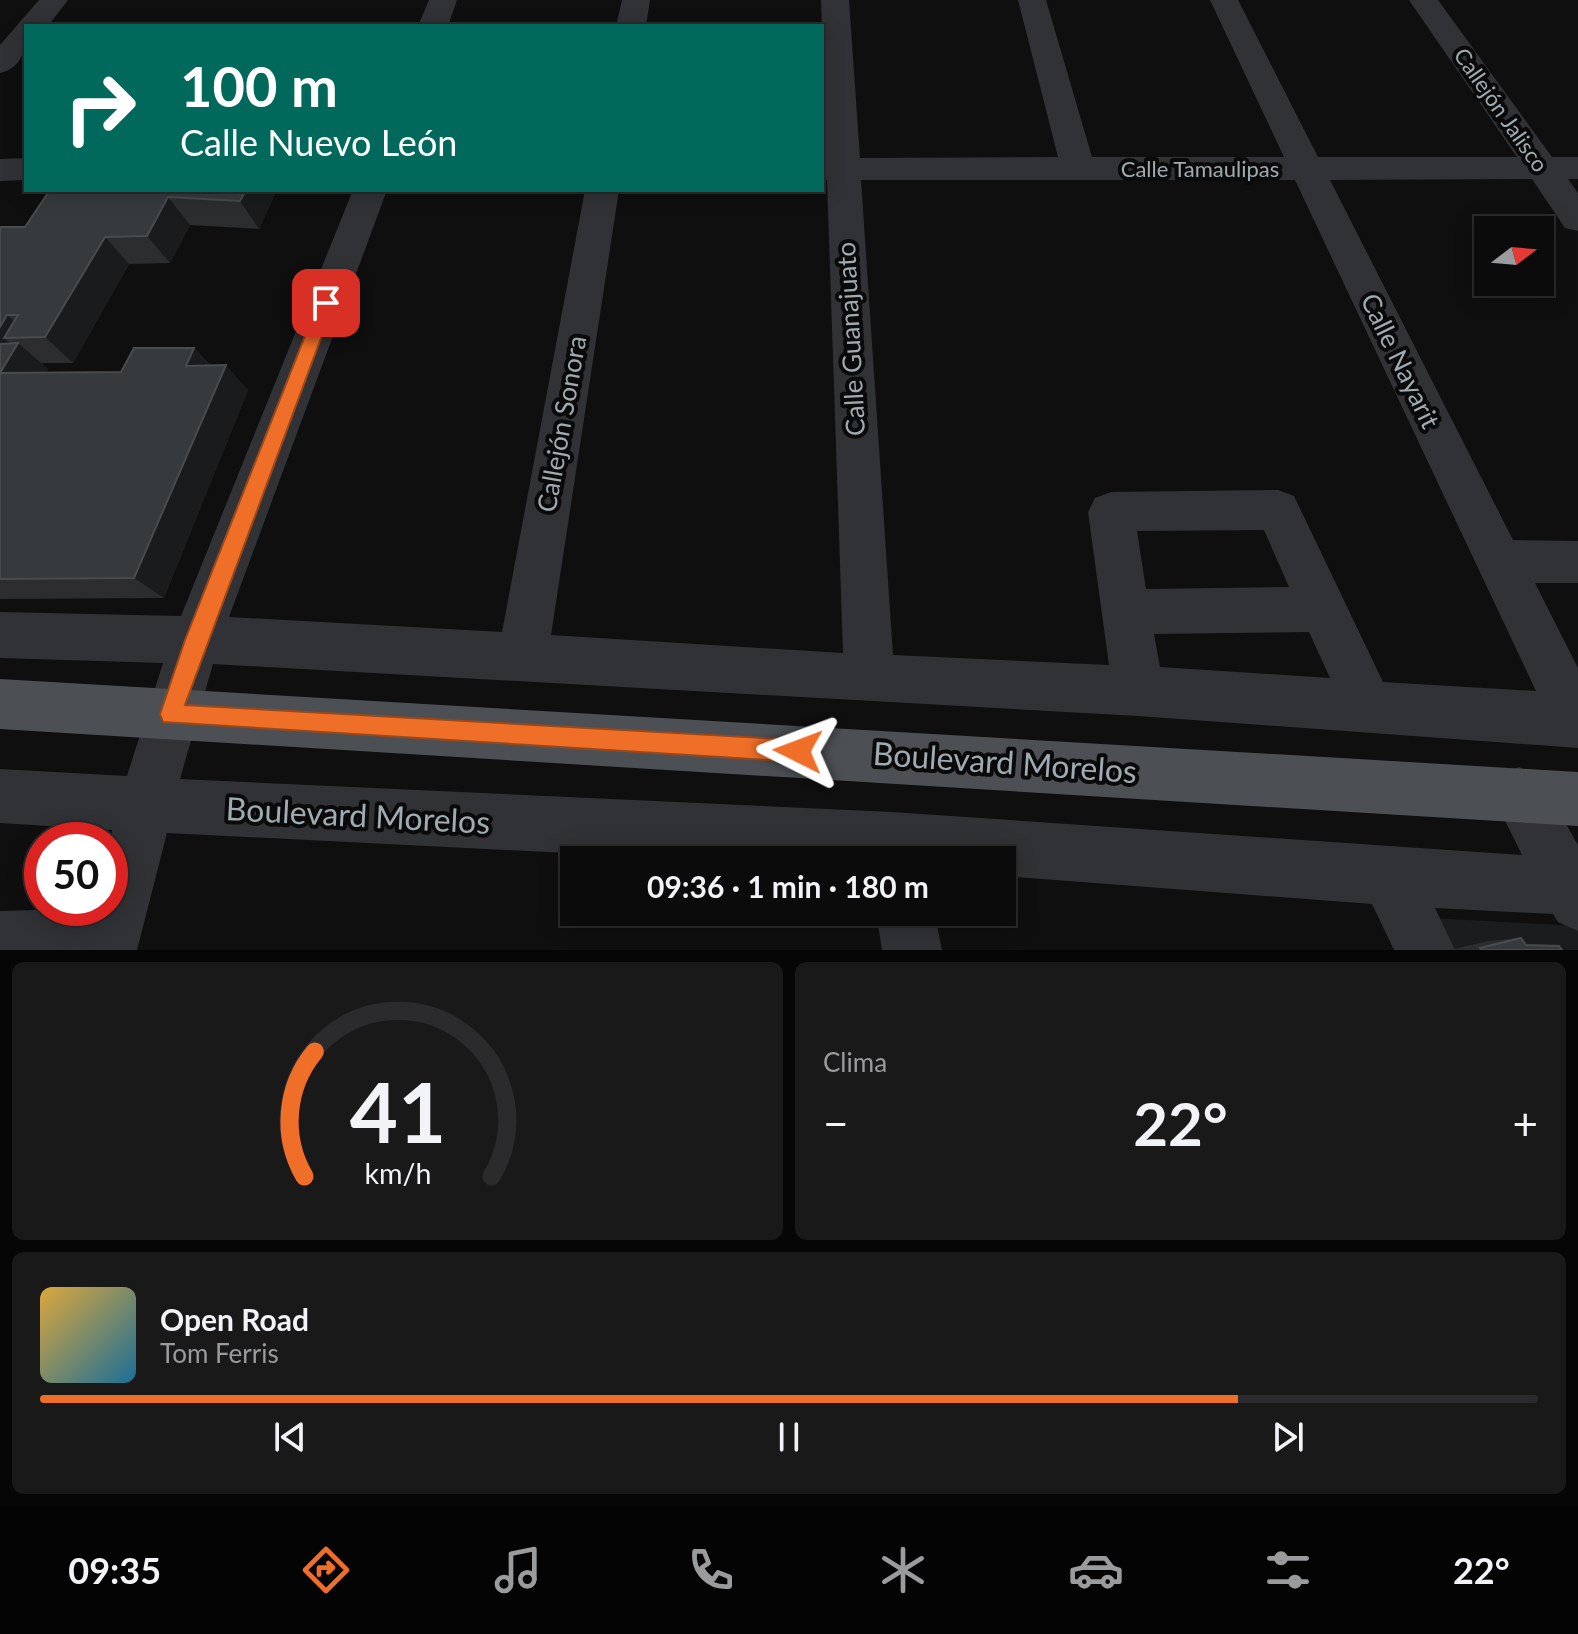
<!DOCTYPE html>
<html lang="es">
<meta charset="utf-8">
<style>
body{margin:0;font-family:Lato,sans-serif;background:#19191a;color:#f1f3f6;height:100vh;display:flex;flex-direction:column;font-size:30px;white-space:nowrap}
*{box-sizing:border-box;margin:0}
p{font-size:26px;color:#9a9b9d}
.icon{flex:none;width:44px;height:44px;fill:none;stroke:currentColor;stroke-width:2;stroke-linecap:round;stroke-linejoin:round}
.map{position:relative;height:950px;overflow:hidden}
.side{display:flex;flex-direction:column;gap:12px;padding:12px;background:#060607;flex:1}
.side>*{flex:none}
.guide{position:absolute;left:24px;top:24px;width:800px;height:168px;border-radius:0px;box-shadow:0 4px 20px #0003,0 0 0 2px #2b2b2d;background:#00695c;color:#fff;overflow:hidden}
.needle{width:52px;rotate:74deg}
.fabs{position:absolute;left:1474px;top:216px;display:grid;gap:16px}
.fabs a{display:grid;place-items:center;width:80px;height:80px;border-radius:0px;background:#0b0b0c;box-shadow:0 4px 20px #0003,0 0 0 2px #2b2b2d;font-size:40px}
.speed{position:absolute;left:24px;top:822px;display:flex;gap:16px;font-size:40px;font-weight:700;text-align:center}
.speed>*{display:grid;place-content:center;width:104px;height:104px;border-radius:50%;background:#0b0b0c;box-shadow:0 4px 20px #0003,0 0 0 2px #2b2b2d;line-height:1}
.speed .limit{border:12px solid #d22;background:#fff;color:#111}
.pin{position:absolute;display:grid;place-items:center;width:68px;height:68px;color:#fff;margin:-34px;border-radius:16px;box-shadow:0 4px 12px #0006}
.me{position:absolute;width:88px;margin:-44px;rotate:273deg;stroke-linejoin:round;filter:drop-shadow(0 0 6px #0008)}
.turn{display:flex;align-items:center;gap:28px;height:168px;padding:0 24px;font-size:36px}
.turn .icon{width:104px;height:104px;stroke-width:2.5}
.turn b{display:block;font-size:56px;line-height:68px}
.big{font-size:60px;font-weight:700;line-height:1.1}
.side .widget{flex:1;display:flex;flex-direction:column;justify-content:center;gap:12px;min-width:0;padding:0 28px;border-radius:12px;background:#19191a}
.side .dial{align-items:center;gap:0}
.dial svg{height:208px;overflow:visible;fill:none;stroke:#2b2b2d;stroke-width:7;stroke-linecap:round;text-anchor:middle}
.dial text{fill:#f1f3f6;stroke:none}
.song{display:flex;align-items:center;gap:24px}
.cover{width:96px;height:96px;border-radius:12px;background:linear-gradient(135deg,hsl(40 70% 55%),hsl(200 70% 35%))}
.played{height:8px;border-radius:4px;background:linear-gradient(90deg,#ef6e28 80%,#2b2b2d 80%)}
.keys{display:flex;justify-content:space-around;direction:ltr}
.heat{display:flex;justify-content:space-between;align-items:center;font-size:44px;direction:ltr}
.side .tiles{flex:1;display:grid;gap:12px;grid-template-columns:1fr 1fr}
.widget:last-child{grid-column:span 2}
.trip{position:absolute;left:560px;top:846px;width:456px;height:80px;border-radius:0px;background:#0b0b0c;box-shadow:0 4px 20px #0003,0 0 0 2px #2b2b2d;font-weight:700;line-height:80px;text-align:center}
.tab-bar{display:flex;height:128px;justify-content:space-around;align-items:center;background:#040405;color:#9a9b9d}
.tab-bar .icon{width:56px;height:56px}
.tab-bar .active{color:#ef6e28}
.tab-bar b{font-size:36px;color:#f1f3f6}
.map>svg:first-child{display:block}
.built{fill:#1b1c1d}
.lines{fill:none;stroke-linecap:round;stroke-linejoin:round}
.minor{fill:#303235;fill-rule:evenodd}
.major{fill:#4c5054;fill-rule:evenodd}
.wall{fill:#2b2d2e}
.shaded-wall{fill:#1a1b1c}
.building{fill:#373a3c;stroke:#484c4e;stroke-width:2}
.route{fill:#ef6e28;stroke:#9b481a;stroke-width:2}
.labels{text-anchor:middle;stroke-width:8;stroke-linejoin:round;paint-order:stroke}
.far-street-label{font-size:22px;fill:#a0abb1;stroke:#0a0a0b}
.street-label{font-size:26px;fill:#a0abb1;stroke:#0a0a0b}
.near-street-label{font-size:32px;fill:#a0abb1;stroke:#0a0a0b}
</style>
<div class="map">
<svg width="1578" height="950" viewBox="0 0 1578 950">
<rect width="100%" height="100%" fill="#0f0f10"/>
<path class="built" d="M1433,918l145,8v24h-129z"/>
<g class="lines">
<g class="minor">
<path d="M39,0h29l-20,26h-22c0,22 -2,41 -26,47v-28z"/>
<path d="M429,0h28l-9,26h-30z"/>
<path d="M622,0h28l-4,26h-30z"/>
<path d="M821,0h28l11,158 198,-1 -40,-157h28l46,157h192l-74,-157h28l80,157h199l-108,-157h29l114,157h26v22h-10l10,14v38l-13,-3 -33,-49 -202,1 183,360 65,1v42h-43l43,85v80l-440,-32 -925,-52 -33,115 712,33 630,43 -30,-61 8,-19 19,-8 19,8 40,70v86l-20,-9 -5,-8 -118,-6 20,42h-61l-22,-46 -370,-28v-16h-295l-540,-27 -30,117h-137v-39l110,-3 2,-78 -112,-7v-54l127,7 36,-113 -163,-5v-46l181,4 172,-426h34l-158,427 273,15 83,-442h34l-68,445 292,18 -16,-473h-5v-22h4zM861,180h434l241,511 -153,-9 -89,-186 -16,-6 -167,2 -16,6 -7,14 21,153 -216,-10zM1264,530l25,57 -143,2 -9,-58zM1309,632l21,46 -170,-11 -6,-33z"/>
<path d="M26,158v22l-26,1v-22z"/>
<path d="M876,912h58l8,38h-60z"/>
</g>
<path class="major" d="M0,679l1578,93v54l-1578,-97z"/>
</g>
<g class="wall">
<path d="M50,190h223l2,4 -16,35 -69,-4 -20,38 -41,1 -56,99h-32l7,6 -2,4 75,-1 73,-24 16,17 38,25 -84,208 -164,1v-372h25z"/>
<path d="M1521,938l5,7 36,5h-112l38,-9z"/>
</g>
<g class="shaded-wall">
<path d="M246,190h27l2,4 -16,35 -19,-28z"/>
<path d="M168,197l22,28 -20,38 -23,-27z"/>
<path d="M105,237l24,27 -56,99 -28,-26z"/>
<path d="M7,315l26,22 -29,1 12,10 2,-5 30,26 -17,29 -31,-25v-46z"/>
<path d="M194,348l23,26 -31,-8z"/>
<path d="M226,365l22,25 -84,208 -30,-20z"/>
</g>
<g class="building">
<path d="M50,190h196l-6,11 -72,-4 -21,39 -42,1 -60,100 -41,1 14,-23h-11l-7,12v-100h25z"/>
<path d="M18,343l-18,30 121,-1 13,-24h60l-8,18 40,-1 -92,213 -134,1v-235z"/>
<path d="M1521,938l5,7 33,1 3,4h-81l-1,-2z"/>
</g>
<path class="route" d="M326,297l8,6 -149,402 613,35 8,3 3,8 -3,7 -8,4 -635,-40 -3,-8 25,-74 133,-337z"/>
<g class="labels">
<g class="far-street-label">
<text transform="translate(1501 110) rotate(55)" y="8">Callejón Jalisco</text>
<text x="1200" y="177">Calle Tamaulipas</text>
</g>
<g class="street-label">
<text transform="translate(851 339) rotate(-93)" y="9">Calle Guanajuato</text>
<text transform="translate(1400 361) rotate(64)" y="9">Calle Nayarit</text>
<text transform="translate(562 424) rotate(-80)" y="9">Callejón Sonora</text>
</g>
<g class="near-street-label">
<text transform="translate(1005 763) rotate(4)" y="11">Boulevard Morelos</text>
<text transform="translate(358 816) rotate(3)" y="11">Boulevard Morelos</text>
</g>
</g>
</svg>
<div class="fabs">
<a><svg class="needle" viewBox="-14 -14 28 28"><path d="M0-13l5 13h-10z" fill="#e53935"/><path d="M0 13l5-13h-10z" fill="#9a9b9d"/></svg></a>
</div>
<div class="speed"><div class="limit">50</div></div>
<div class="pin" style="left:326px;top:303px;background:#d93025"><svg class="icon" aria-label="arrive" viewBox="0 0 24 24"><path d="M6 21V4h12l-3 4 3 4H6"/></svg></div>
<svg class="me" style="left:798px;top:751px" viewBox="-20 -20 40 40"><path d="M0-17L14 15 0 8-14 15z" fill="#ef6e28" stroke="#fff" stroke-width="4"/></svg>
<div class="trip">09:36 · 1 min · 180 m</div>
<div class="guide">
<div class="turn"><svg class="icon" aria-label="right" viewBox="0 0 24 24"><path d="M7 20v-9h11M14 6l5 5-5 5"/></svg><div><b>100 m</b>Calle Nuevo León</div></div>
</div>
</div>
<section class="side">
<div class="tiles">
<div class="widget dial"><svg viewBox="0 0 100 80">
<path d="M14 69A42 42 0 1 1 86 69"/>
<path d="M14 69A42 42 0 0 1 18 21" stroke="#ef6e28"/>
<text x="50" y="56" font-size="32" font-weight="700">41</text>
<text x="50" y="72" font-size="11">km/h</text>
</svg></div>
<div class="widget"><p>Clima</p>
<div class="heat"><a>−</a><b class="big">22°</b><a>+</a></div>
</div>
<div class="widget">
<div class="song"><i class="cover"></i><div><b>Open Road</b><p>Tom Ferris</p></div></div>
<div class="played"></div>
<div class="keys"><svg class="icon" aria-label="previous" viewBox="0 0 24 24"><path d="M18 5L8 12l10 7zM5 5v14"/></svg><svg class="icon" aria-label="pause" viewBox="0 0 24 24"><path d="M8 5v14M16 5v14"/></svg><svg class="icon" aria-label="next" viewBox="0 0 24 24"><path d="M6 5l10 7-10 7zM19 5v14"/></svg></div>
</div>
</div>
</section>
<nav class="tab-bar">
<b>09:35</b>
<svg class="icon active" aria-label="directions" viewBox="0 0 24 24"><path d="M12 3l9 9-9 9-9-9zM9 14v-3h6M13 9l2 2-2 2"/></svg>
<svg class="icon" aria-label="music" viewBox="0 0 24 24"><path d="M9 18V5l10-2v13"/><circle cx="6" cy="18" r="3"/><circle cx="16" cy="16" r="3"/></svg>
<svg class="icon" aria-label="phone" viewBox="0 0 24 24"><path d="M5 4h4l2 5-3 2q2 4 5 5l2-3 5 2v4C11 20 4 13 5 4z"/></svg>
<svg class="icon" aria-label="climate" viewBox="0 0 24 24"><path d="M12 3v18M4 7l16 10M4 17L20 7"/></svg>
<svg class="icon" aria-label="car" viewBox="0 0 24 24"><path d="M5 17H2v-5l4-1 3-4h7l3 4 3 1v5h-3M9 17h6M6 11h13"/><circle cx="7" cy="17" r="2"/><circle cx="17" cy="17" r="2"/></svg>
<svg class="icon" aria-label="filters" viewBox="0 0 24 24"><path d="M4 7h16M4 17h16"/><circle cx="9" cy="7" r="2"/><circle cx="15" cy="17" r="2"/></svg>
<b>22°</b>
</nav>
